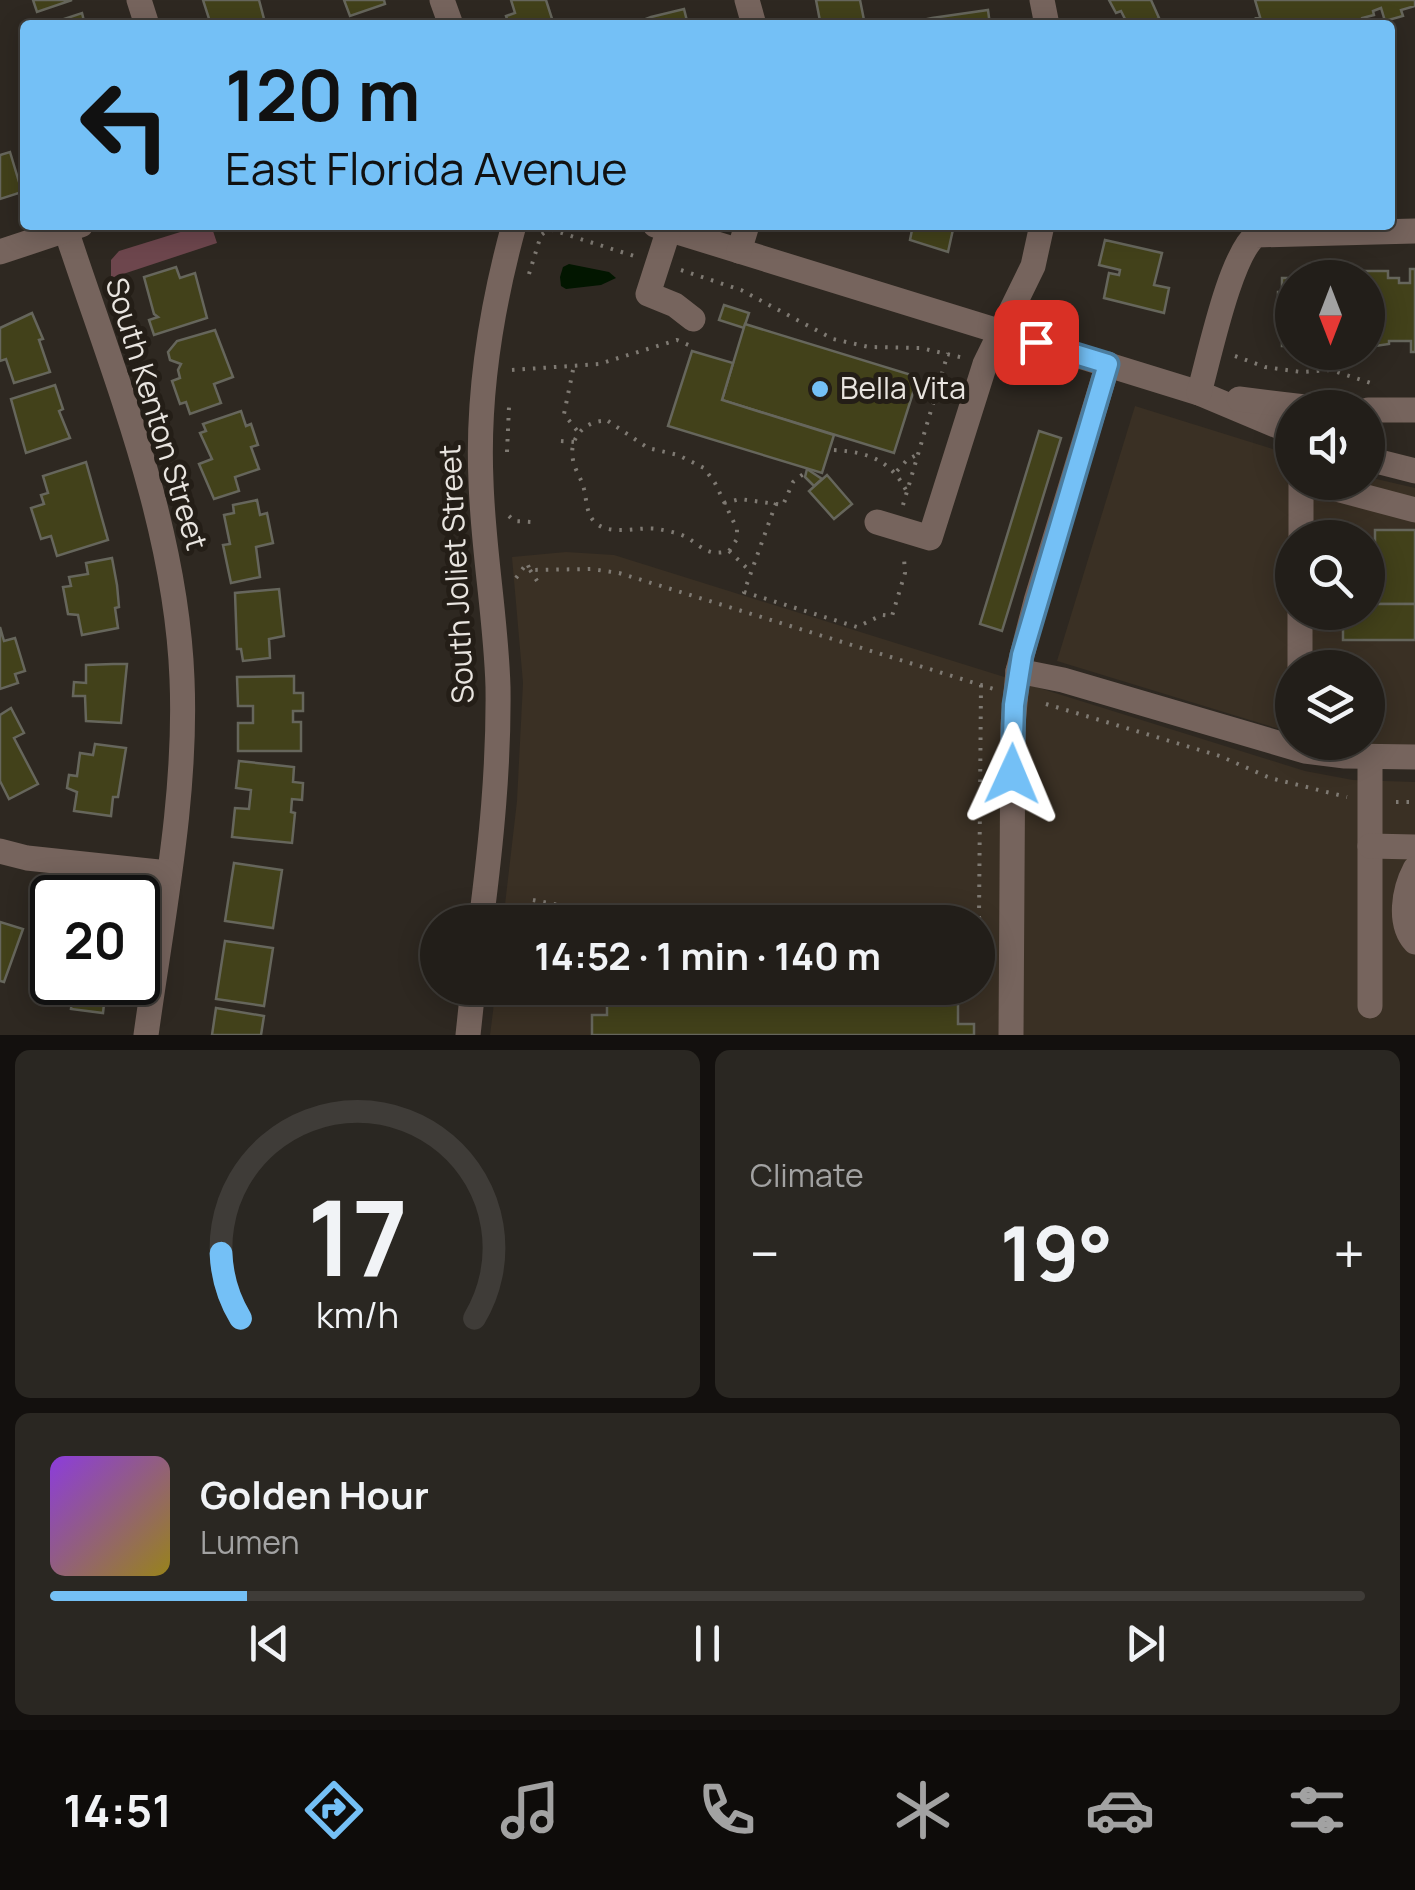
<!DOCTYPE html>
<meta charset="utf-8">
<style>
body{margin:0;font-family:Manrope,sans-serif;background:#2a2722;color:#f1f3f6;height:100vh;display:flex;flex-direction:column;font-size:38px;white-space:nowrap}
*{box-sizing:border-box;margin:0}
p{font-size:32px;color:#a2a2a2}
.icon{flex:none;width:55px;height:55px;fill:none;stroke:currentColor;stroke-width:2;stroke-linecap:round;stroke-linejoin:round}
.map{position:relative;height:1035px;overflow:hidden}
.sheet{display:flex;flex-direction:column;gap:15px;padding:15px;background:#13100e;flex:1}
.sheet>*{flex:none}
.top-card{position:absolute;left:20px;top:20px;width:1375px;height:210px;border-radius:10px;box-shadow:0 5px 25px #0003,0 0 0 2px #3f3c38;background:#74c0f6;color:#111;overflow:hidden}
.needle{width:65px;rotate:180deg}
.tools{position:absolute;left:1275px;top:260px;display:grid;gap:20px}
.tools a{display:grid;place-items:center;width:110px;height:110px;border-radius:50%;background:#221e19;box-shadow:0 5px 25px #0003,0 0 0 2px #3f3c38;font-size:50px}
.speed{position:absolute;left:30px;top:875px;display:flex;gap:20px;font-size:50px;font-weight:700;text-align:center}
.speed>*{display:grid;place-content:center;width:130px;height:130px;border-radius:50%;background:#221e19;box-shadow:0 5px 25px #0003,0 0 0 2px #3f3c38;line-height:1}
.speed .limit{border:5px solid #111;border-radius:15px;background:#fff;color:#111}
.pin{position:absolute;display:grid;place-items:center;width:85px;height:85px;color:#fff;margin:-42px;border-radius:20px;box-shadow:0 5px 15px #0006}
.me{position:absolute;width:110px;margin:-55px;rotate:1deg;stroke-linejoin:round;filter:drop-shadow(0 0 8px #0008)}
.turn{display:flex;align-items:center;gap:35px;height:210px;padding:0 40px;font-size:45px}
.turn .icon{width:130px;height:130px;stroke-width:2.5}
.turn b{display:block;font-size:70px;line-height:85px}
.big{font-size:75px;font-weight:700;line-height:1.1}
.sheet .tile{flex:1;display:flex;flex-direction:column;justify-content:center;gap:15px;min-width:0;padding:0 35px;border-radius:15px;background:#2a2722}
.sheet .dial{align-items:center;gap:0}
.dial svg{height:260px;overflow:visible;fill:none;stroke:#3f3c38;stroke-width:7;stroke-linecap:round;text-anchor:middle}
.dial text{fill:#f1f3f6;stroke:none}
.song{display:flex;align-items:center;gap:30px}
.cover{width:120px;height:120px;border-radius:15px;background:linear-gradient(135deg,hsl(270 70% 55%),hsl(50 70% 35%))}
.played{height:10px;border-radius:5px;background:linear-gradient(90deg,#74c0f6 15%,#3f3c38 15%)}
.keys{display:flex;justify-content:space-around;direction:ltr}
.heat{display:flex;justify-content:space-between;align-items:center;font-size:55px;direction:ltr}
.sheet .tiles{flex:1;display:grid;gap:15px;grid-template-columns:1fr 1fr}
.tile:last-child{grid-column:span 2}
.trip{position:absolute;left:420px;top:905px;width:575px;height:100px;border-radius:50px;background:#221e19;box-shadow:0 5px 25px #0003,0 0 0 2px #3f3c38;font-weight:700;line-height:100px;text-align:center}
.tabs{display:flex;height:160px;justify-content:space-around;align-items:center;background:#0e0c0a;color:#a2a2a2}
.tabs .icon{width:70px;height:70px}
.tabs .selected{color:#74c0f6}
.tabs b{font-size:45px;color:#f1f3f6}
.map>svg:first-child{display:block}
.built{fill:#3a3024;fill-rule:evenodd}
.green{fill:#6d464d}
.water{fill:#021600}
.building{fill:#42411a;stroke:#66665c;stroke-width:2.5}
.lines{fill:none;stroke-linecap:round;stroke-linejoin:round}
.path{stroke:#7f7a73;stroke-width:4;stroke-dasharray:2.5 8;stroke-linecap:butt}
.minor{stroke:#76645d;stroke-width:25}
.route-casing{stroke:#4b7da0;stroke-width:25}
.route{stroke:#74c0f6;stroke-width:18}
.poi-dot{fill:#74c0f6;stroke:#241e17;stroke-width:4}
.labels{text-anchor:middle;stroke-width:10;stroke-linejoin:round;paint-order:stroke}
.poi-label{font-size:30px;fill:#e9e5e0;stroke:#241e17;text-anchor:start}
.street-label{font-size:30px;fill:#e9e5e0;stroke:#241e17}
</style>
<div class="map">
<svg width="1415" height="1035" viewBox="0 0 1415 1035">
<rect width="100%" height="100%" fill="#2e2821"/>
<g class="built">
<path d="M1135,406l157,49v27h76v-5l47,11v269l-123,-15h76v-74h-76v65l-235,-72zM1292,538h76v74h-76z"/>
<path d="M566,552l48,3 691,216 48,9 62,2v253h-925l6,-47h482v-66h-475l14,-121 6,-118 -11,-126z"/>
</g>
<path class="green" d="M203,225h8l6,18 -106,35v-18l8,-9z"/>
<path class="water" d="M569,264l40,8 7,6 -15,7 -35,4 -5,-3 -1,-9 3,-10z"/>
<g class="building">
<path d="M33,0h39l-35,12z"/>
<path d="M203,0h56l5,19 -20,6h-33z"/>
<path d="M344,0h40l1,4 -35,12z"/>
<path d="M511,0h35l8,25h-45l-3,-9 9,-3z"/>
<path d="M816,0h44l5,25h-50l5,-4z"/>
<path d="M1109,0h42l8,18 -14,7h-17l-7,-14 -5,2z"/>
<path d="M1255,0h160v6l-14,4 2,6 -18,5 -4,-13 -8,3 1,4 -12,3 -4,7h-100l-2,-7 4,-1z"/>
<path d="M684,9l4,16h-44l-1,-5 8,-3z"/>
<path d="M988,10l2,15h-75l-1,-3 18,-4z"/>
<path d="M82,13l3,12h-36v-1z"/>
<path d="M10,152l12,40 -22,7v-44z"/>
<path d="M913,225h41l-6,27 -38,-12z"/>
<path d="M1105,240l57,13 -8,32 15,3 -5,25 -60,-15 5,-25 10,2 1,-5 -21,-5z"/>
<path d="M176,267l4,11 15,-5 12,45 -53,17 -5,-15 9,-3 -4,-3 -10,-37z"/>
<path d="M1410,269h5v83h-4v-11h-22v3l-21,3v-69h-24v-7h44v7h11v5h11z"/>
<path d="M1282,278h10v68h-10v-14h-4l4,-25h-4v-15h4z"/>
<path d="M724,305l25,8 -5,15 -25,-8z"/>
<path d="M32,313l11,26 -4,1 11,32 -36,11 -8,-24 -6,2v-33z"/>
<path d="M745,324l173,53 -24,76 -172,-53z"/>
<path d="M215,330l18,47 -19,7 7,19 -31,11 -4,-12 -6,2 -8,-23 8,-3 -2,-8 3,-6 -11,-4 -2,-8 9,-11z"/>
<path d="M692,351l41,12 -11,37 112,35 -12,38 -154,-47z"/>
<path d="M55,385l8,24 -4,2 11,27 -44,15 -15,-54z"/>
<path d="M241,411l5,15 5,-2 7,21 -7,2 8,22 -24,8 4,14 -25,8 -15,-35 13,-5 -12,-26 6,-2 -3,-7z"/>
<path d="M1039,431l22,7 -59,193 -22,-7z"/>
<path d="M86,462l22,78 -51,16 -6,-20 -10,3 -10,-31 13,-4 -3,-9 7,-2 -5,-17z"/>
<path d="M807,469l15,10 -8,7 -9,-9z"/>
<path d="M827,475l25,29 -18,15 -25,-28z"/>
<path d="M257,500l3,15 7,-2 6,30 -17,4 4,30 -29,6 -8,-38 7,-1 -6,-29 10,-2 -1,-8z"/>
<rect x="1375" y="530" width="40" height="74"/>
<path d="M112,558l5,27 2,22 -4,1 3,20 -36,7 -4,-20 -10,-1 -5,-27 8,-1 -2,-9 19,-3 -2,-11z"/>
<path d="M1368,567h7v37h40v36h-72v-28h25z"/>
<path d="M279,589l5,47 -15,3 1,19 -27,3 -2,-12h-4l-2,-56z"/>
<path d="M0,627l4,14 11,-3 10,33 -10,3 3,9 -18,6z"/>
<path d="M113,664h14l-6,59 -35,-2 -1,-25h-12l1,-14 12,1v-18z"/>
<path d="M294,676v17h9v18h-10v11h8v29h-63v-28h15v-17h-15l-1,-29z"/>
<path d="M11,708l13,25 -10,5 24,46 -29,15 -9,-18v-66z"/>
<path d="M95,744l31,4 -8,49h-5l-2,19 -37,-5 3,-19 -10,-4 2,-13 8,1 3,-23 13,2z"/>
<path d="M239,761l55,6 -1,15 10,1 -1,17 -10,-1 -1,13 4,1 -3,30 -60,-6 3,-29 14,1 2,-19 -15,-2z"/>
<path d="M234,863l48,7 -9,58 -48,-7z"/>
<path d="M0,922l23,7 -19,53 -4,-1z"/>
<path d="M52,927v55l-14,-7 4,-9 -5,-2z"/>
<path d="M225,941l48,7 -9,58 -48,-7z"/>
<path d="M607,988h351v36h16v11h-382v-20h15z"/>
<path d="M73,991l32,4 -2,18 -32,-4z"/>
<path d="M216,1008l48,8 -3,19h-49z"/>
</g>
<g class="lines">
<g class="path">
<path d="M681,270l60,20 92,49 36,8 52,1 43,10"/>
<path d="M529,274l12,-39 8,-6 85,27"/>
<path d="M1235,356l30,11 36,5 30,-2 40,13"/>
<path d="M512,370l87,-6 78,-24 16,7"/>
<path d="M573,370l-9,44 15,19"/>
<path d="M608,421l40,27 30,7 26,13 11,15 22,46v10l-8,12c-20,5 -25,-2 -41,-13 -9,-5 -20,-7 -30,-9 -19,-3 -45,7 -61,-5 -11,-8 -10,-23 -13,-35 -2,-10 -9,-18 -11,-29 -5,-22 13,-41 35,-39z"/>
<path d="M561,441l13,1"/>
<path d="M834,450c34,2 57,10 73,42"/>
<path d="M507,452l2,-45"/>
<path d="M897,471l10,-11 13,-7"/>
<path d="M724,503l16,-4 43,6 10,-23 13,-10"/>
<path d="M776,503l-32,89 113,35 25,-12 10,1 13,-43 -1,-15"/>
<path d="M903,505l45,-152"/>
<path d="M509,516l5,5 18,1"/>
<path d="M729,551l21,20"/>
<path d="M530,570l11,17"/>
<path d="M516,578l11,-15 3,7 61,-1 28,4 375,116"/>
<path d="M981,685l-2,232 6,28"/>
<path d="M1046,704l174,52 50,22 77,19"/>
<path d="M1396,802h19"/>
<path d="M533,900l83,16 363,1"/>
</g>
<g class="minor">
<path d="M139,0l8,25"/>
<path d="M442,0l9,25"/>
<path d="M747,0l7,25"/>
<path d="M1042,0l5,25"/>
<path d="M655,225l544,168 93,39"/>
<path d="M669,229l-21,65 27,11 18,14"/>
<path d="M66,230c48,146 110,294 116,449 5,118 -20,239 -36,356"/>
<path d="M739,251l8,-26"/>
<path d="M0,252l81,-27"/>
<path d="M1199,393c10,-35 31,-138 57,-158l159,-4"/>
<path d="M1239,399l74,9"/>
<path d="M1368,410h47"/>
<path d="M1368,459l47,12"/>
<path d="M1310,482l105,28"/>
<path d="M877,522l53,16 55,-174 48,-98 9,-41"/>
<path d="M1301,538v-56"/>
<path d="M1300,668v-56"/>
<path d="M1018,671l45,9 242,71 40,5 70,1"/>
<path d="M1370,757v249"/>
<path d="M1370,846l45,1"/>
<path d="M0,851l27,7 141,15"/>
<path d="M1415,869c-11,21 -17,54 0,73"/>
<path d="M481,922c10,-78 18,-156 17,-235 -2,-69 -15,-137 -17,-206 -4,-87 10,-172 33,-256"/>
<path d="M468,1035l5,-47"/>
<path d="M1011,1035l2,-311 5,-53 18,-70 72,-237"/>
</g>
</g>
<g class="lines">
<g class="route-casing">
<path id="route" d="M1012,774l2,-69 8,-50 86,-291 -72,-22"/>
</g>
<use href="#route" class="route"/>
</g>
<circle class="poi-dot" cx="820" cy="389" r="10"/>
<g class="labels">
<g class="poi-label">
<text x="840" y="399">Bella Vita</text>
</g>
<g class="street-label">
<text transform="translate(156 414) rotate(73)" y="10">South Kenton Street</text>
<text transform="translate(457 574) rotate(-93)" y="10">South Joliet Street</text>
</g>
</g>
</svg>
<div class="tools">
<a><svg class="needle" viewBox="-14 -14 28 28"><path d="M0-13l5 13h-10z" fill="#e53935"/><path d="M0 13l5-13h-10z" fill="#a2a2a2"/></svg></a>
<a><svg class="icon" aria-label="sound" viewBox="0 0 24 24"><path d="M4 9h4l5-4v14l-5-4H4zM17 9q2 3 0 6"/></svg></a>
<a><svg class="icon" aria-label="search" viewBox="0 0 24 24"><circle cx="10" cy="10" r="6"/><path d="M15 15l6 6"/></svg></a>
<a><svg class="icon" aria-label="layers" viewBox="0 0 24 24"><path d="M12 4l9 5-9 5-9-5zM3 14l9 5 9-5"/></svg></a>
</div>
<div class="speed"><div class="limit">20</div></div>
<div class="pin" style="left:1036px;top:342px;background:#d93025"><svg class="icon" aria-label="arrive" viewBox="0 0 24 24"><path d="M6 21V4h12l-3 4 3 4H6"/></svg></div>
<svg class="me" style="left:1012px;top:774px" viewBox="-20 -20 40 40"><path d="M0-17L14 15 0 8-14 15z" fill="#74c0f6" stroke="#fff" stroke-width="4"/></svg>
<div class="trip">14:52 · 1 min · 140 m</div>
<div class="top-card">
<div class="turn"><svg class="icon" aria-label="left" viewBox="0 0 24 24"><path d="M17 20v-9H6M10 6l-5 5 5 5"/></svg><div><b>120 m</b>East Florida Avenue</div></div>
</div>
</div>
<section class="sheet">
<div class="tiles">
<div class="tile dial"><svg viewBox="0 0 100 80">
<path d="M14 69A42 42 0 1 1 86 69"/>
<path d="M14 69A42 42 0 0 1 8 49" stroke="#74c0f6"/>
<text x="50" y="56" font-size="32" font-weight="700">17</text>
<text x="50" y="72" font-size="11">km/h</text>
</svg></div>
<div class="tile"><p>Climate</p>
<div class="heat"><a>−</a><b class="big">19°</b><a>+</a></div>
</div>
<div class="tile">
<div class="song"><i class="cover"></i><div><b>Golden Hour</b><p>Lumen</p></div></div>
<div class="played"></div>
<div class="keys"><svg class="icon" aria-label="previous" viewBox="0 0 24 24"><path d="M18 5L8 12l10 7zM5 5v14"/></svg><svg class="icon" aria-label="pause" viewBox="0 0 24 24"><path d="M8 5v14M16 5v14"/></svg><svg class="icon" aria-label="next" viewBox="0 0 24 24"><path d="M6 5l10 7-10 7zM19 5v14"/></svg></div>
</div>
</div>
</section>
<nav class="tabs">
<b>14:51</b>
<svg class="icon selected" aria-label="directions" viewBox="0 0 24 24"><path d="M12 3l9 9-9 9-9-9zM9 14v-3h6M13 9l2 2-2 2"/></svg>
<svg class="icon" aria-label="music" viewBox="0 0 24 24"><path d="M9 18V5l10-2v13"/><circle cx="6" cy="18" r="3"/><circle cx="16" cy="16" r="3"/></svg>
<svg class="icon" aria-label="phone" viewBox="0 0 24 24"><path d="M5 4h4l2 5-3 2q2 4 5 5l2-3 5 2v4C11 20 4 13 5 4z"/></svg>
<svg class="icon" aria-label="climate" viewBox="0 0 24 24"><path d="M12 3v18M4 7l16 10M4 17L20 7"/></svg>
<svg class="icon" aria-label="car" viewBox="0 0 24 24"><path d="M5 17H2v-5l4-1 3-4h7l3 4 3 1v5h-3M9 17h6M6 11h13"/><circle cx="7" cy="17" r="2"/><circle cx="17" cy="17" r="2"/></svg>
<svg class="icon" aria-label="filters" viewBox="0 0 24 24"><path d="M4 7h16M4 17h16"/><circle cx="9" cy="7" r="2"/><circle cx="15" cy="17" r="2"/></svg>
</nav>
